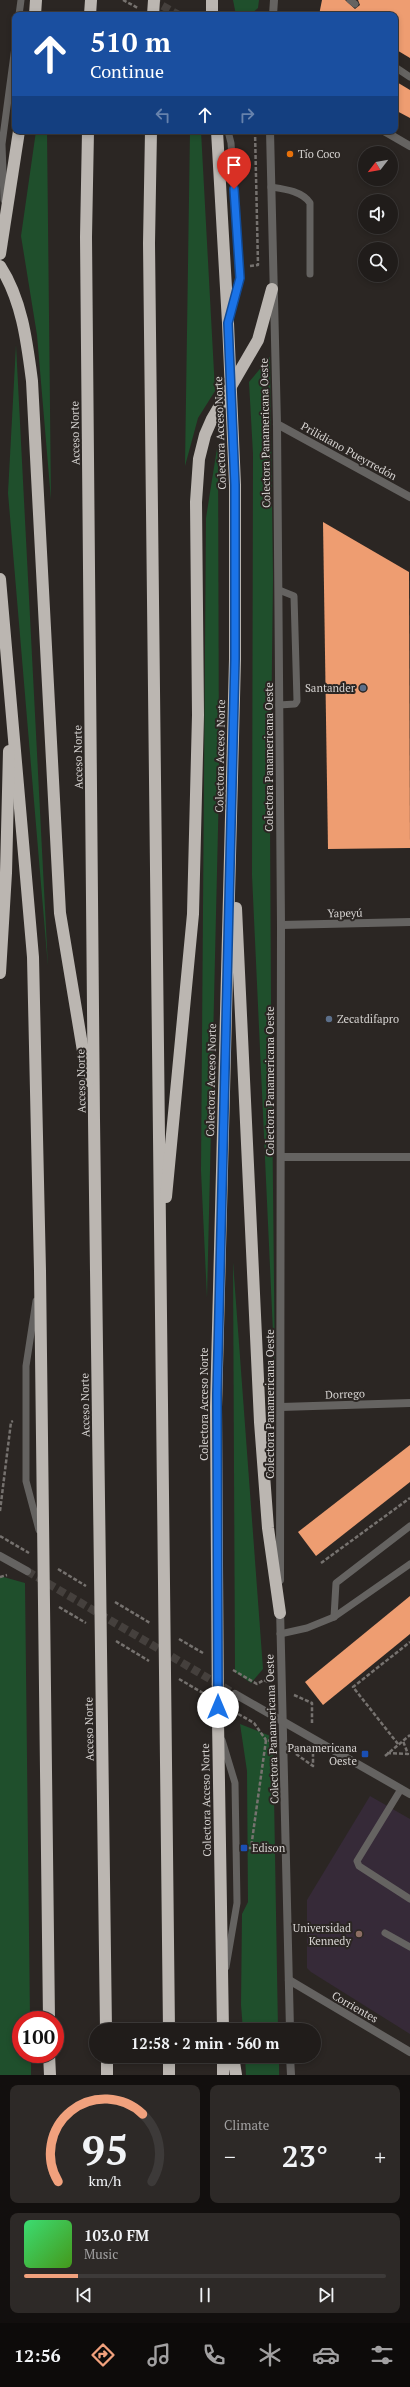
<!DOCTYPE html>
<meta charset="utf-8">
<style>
body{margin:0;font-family:"PT Serif",serif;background:#2d2927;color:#f1f3f6;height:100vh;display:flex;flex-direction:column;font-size:15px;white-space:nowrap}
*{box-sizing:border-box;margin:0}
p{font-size:13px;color:#a2a1a2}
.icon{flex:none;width:22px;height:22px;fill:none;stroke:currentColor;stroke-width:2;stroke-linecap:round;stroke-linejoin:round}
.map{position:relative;height:2075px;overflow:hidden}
.drawer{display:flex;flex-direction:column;gap:10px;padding:10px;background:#120f0e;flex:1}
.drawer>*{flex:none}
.banner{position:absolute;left:12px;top:12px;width:386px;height:122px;border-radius:8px;box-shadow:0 2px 6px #0003,0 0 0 1px #3d3a39;background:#1a4fa0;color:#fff;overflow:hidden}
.needle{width:26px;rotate:239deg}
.tools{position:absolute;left:358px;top:146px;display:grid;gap:8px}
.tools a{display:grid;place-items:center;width:40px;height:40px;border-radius:50%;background:#201c1a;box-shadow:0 2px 6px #0003,0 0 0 1px #3d3a39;font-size:20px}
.speed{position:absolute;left:12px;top:2011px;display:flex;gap:8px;font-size:20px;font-weight:700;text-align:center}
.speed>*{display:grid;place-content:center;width:52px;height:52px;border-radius:50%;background:#201c1a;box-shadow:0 2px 6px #0003,0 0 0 1px #3d3a39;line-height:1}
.speed .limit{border:6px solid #d22;background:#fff;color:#111}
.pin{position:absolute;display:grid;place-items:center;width:34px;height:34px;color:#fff;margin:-41px -17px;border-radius:50% 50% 50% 0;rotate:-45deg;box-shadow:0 0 4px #0007}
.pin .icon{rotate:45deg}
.me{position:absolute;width:44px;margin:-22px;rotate:0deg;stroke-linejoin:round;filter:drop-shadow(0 0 3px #0008)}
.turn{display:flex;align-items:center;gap:14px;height:84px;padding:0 12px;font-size:18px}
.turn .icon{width:52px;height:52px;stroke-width:2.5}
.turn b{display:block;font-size:28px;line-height:34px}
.lanes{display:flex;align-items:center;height:38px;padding:0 12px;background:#0003;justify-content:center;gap:20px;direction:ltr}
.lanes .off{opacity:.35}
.big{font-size:30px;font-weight:600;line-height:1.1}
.drawer .tile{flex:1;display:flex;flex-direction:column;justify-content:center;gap:6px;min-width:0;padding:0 14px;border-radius:8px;background:#2d2927}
.drawer .dial{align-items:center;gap:0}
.dial svg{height:104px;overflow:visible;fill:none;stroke:#3d3a39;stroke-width:7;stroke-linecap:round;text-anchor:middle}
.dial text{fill:#f1f3f6;stroke:none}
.song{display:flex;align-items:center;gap:12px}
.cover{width:48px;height:48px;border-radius:6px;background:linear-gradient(135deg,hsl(140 70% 55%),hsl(100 70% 35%))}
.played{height:4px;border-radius:2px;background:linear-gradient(90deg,#f1a17d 15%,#3d3a39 15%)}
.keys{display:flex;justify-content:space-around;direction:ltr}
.heat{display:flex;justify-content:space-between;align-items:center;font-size:22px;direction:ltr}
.drawer .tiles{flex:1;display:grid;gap:10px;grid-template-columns:1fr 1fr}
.tile:last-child{grid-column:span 2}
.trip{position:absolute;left:89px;top:2023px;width:232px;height:40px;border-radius:20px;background:#201c1a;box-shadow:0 2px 6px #0003,0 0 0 1px #3d3a39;font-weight:600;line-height:40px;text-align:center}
.tab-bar{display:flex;height:64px;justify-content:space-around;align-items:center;background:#0d0b0a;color:#a2a1a2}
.tab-bar .icon{width:28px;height:28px}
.tab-bar .on{color:#f1a17d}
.tab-bar b{font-size:18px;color:#f1f3f6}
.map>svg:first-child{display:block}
.education{fill:#362a38}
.green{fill:#1f4f2c}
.building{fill:#ee9d71}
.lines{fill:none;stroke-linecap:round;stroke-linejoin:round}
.tertiary-tunnel{stroke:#45403d;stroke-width:8;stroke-dasharray:8 4;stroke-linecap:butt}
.path{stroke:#76726f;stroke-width:2.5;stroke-dasharray:4 2;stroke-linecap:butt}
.service{stroke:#656361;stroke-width:7}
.minor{stroke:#656361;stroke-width:8}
.tertiary{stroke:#656361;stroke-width:8}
.motorway{stroke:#bbb6b1;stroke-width:12}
.route-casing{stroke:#114b97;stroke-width:10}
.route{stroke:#1a73e8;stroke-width:7}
.food-dot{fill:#e8710a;stroke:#2b2623;stroke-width:1.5}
.service-dot{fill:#5c6f8a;stroke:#2b2623;stroke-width:1.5}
.transit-dot{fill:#1a4fb4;stroke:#2b2623;stroke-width:1.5}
.education-dot{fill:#8d6e63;stroke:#2b2623;stroke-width:1.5}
.labels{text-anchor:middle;stroke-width:4;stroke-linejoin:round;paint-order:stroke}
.poi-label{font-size:11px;fill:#d6d3d1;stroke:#2b2623;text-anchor:start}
.street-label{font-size:11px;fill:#d6d3d1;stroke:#2b2623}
</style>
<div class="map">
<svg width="410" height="2075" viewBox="0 0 410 2075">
<rect width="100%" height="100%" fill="#2b2623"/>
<path class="education" d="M370,1796l40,23v215l-99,-62 -4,-4v-68z"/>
<g class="green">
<path d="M233,0h26l-1,8 -8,7h-14z"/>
<path d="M36,131h11l4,369 -14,-165 -16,-99z"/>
<path d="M190,131h11l14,260 -17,27 -13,48z"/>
<path d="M16,345l32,622 -40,-474z"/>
<path d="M270,357l3,221 -3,243 1,180 4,375 -23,-501 1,-421 -4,-72z"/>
<path d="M218,442l1,344 -12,512 -6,-127 5,-653z"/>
<path d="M233,1262l30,407 -12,14 -16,-11z"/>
<path d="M0,1576l25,7 5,437h-9v34h10v21h-31z"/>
<path d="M240,1724l33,13 5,293h-35l-2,-25 1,-91 6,-12 -1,-131z"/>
<path d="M245,2056h34v19h-33z"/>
</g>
<g class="building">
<path d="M322,0h23l10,9 5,-4 -2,-5h52v58l-15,-9v-34h-76z"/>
<path d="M395,81l15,9v28l-15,-8z"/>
<path d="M323,522l86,50 1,276 -82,1z"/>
<path d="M410,1445v37l-94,74 -18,-24z"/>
<path d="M410,1596v38l-87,71 -18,-23z"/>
</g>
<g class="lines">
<g class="tertiary-tunnel">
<path d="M152,0l27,15"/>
<path d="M27,1571l208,123"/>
</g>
<g class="path">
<path d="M123,0l15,8"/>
<path d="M250,266l8,-1 -3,-134"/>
<path d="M0,1511l11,-89 2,-1"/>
<path d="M0,1536l29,17"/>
<path d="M321,1563l89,-65"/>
<path d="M58,1569l28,17"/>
<path d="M0,1577l7,-2"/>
<path d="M115,1602l35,21"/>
<path d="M59,1607l27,16"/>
<path d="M179,1639l24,14"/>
<path d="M116,1641l33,20"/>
<path d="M233,1670l24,14 7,-4 4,2"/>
<path d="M179,1679l24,14"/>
<path d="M294,1695l18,8v20"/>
<path d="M233,1711l21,12 12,17"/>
<path d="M398,1744l-45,-57 57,-45"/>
<path d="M387,1753l21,1 -5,-13"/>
<path d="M296,1754l17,12v-14"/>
<path d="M385,1756l25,-21"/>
<path d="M248,1848h3l15,-108 5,1"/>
</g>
<g class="service">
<path d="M350,0l5,4"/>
<path d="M19,15l2,-15"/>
<path d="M395,67l15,10"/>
<path d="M228,131l3,12 9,135 -9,35"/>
<path d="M271,187c13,2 31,4 39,16v71"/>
<path d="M4,200l-2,-56 13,-97"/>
<path d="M279,590l15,6 3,105 -2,3 -16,1"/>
<path d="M36,1301l-10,65v115l13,49"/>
<path d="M334,1617l2,-34 74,-57"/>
<path d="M280,1634l27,-6 27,-11 76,-53"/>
<path d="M222,1740l13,43 2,120 -11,64"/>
<path d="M401,1789l-44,72 2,5 51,33"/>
<path d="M385,1933l25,14"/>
</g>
<g class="minor">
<path d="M277,424l133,73"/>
<path d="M281,925l129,-3"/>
<path d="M281,1157h129"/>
<path d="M281,1407l129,-4"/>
<path d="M289,1980l121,72"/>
</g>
<g class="tertiary">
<path d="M273,15l1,-15"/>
<path d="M270,131l7,293 4,501 -1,655"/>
<path d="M384,131l26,15"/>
<path d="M0,1556l27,15"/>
<path d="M280,1608l10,422"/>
<path d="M235,1694l175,100"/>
<path d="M290,2056l1,19"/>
</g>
<g class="motorway">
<path d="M212,0v15"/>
<path d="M35,15l1,-15"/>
<path d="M90,15l1,-15"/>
<path d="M153,15l1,-15"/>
<path d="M88,131l-2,106 8,882 12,911"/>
<path d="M151,131l-2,112 20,1787"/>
<path d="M217,131l11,192 7,162v174l-19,748 2,314 5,309"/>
<path d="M0,254l19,-123"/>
<path d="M0,266c22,34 27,76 32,115l28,532 28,168"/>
<path d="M0,579l33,378 7,314 9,749"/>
<path d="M236,908l24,514 8,106 12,85"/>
<path d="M0,973l6,-100 3,-122"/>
<path d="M166,1197l27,-283 5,-199 -2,-213 3,-43 6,-24 7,-16 46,-79 14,-51"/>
<path d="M49,2054l1,21"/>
<path d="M107,2056v19"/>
<path d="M169,2056v19"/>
<path d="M223,2056v19"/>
<path d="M233,2056l3,19"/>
</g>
</g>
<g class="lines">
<g class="route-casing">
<path id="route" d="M218,1707l-1,-313 18,-735v-174l-7,-162 12,-45 -6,-89"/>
</g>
<use href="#route" class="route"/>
</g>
<circle class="food-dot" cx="290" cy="154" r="4"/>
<g class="service-dot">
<circle cx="363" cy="688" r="4"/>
<circle cx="329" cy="1019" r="4"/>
</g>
<g class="transit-dot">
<rect x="361" y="1750" width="8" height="8" rx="2"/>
<rect x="240" y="1844" width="8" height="8" rx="2"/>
</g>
<circle class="education-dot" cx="359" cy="1934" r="4"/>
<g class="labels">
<g class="poi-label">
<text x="298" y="158">Tío Coco</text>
<text x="355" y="692" text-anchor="end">Santander</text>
<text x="337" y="1023">Zecatdifapro</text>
<text x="357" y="1752" text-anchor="end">Panamericana<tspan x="357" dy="13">Oeste</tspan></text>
<text x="252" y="1852">Edison</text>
<text x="351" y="1932" text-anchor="end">Universidad<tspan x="351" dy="13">Kennedy</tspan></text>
</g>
<g class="street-label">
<text transform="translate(75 433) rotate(-91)" y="4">Acceso Norte</text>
<text transform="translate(220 433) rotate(-92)" y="4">Colectora Acceso Norte</text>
<text transform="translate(265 433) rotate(-91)" y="4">Colectora Panamericana Oeste</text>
<text transform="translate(349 451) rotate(29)" y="4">Prilidiano Pueyrredón</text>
<text transform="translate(220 756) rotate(-89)" y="4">Colectora Acceso Norte</text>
<text transform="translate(78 757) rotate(-91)" y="4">Acceso Norte</text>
<text transform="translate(269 757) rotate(-90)" y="4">Colectora Panamericana Oeste</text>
<text transform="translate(345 913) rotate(-1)" y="4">Yapeyú</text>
<text transform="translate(211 1080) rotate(-89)" y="4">Colectora Acceso Norte</text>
<text transform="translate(81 1081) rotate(-91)" y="4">Acceso Norte</text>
<text transform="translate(270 1081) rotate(-90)" y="4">Colectora Panamericana Oeste</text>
<text transform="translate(345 1394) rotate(-2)" y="4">Dorrego</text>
<text transform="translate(204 1404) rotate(-90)" y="4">Colectora Acceso Norte</text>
<text transform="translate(270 1404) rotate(-90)" y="4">Colectora Panamericana Oeste</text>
<text transform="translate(85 1405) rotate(-91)" y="4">Acceso Norte</text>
<text transform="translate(89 1729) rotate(-91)" y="4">Acceso Norte</text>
<text transform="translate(272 1729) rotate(-92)" y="4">Colectora Panamericana Oeste</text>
<text transform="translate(206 1800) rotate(-91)" y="4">Colectora Acceso Norte</text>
<text transform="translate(355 2007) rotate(30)" y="4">Corrientes</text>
</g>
</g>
</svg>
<div class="tools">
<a><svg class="needle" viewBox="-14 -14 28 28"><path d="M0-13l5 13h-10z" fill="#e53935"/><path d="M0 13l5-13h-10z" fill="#a2a1a2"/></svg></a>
<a><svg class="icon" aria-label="sound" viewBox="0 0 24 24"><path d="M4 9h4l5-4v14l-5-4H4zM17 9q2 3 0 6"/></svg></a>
<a><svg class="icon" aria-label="search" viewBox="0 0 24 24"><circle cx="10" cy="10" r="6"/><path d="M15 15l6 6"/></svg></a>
</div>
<div class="speed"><div class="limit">100</div></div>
<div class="pin" style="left:234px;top:189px;background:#d93025"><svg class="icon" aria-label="arrive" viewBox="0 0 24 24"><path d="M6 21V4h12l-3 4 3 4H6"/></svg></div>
<svg class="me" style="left:218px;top:1707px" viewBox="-20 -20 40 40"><circle r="19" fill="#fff"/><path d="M0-13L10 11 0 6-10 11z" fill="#1a73e8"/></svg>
<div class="trip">12:58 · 2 min · 560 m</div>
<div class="banner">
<div class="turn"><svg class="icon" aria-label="ahead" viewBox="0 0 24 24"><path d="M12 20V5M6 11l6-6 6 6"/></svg><div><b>510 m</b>Continue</div></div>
<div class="lanes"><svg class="icon off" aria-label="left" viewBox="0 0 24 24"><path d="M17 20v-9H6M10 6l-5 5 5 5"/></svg><svg class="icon" aria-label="ahead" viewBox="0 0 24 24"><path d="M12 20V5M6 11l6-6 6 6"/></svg><svg class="icon off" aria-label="right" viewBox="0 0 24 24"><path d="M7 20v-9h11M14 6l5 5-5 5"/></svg></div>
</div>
</div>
<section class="drawer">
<div class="tiles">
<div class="tile dial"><svg viewBox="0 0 100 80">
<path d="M14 69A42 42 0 1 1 86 69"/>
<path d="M14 69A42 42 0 0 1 79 17" stroke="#f1a17d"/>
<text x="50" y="56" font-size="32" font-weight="700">95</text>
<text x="50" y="72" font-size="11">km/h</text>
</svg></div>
<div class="tile"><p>Climate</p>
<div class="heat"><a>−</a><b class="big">23°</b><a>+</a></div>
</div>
<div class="tile">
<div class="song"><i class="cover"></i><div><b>103.0 FM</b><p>Music</p></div></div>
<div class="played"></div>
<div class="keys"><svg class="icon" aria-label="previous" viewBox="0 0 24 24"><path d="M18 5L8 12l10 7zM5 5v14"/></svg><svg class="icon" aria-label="pause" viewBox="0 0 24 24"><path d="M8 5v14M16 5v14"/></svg><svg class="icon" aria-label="next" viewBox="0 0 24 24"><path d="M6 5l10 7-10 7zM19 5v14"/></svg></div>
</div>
</div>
</section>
<nav class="tab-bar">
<b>12:56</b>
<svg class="icon on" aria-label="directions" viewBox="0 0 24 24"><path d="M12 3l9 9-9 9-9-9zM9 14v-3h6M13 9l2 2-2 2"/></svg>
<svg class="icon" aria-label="music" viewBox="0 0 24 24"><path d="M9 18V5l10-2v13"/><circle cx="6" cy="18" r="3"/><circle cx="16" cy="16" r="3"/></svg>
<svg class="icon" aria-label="phone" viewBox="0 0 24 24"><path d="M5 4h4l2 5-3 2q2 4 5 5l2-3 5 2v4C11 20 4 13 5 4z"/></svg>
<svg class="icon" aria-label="climate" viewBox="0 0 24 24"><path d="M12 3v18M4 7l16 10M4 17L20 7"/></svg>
<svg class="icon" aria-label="car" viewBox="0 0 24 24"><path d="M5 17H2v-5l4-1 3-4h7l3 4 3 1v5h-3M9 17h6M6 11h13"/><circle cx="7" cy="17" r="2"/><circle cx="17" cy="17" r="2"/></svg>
<svg class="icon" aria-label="filters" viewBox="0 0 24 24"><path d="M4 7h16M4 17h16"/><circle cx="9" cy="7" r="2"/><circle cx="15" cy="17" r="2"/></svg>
</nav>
